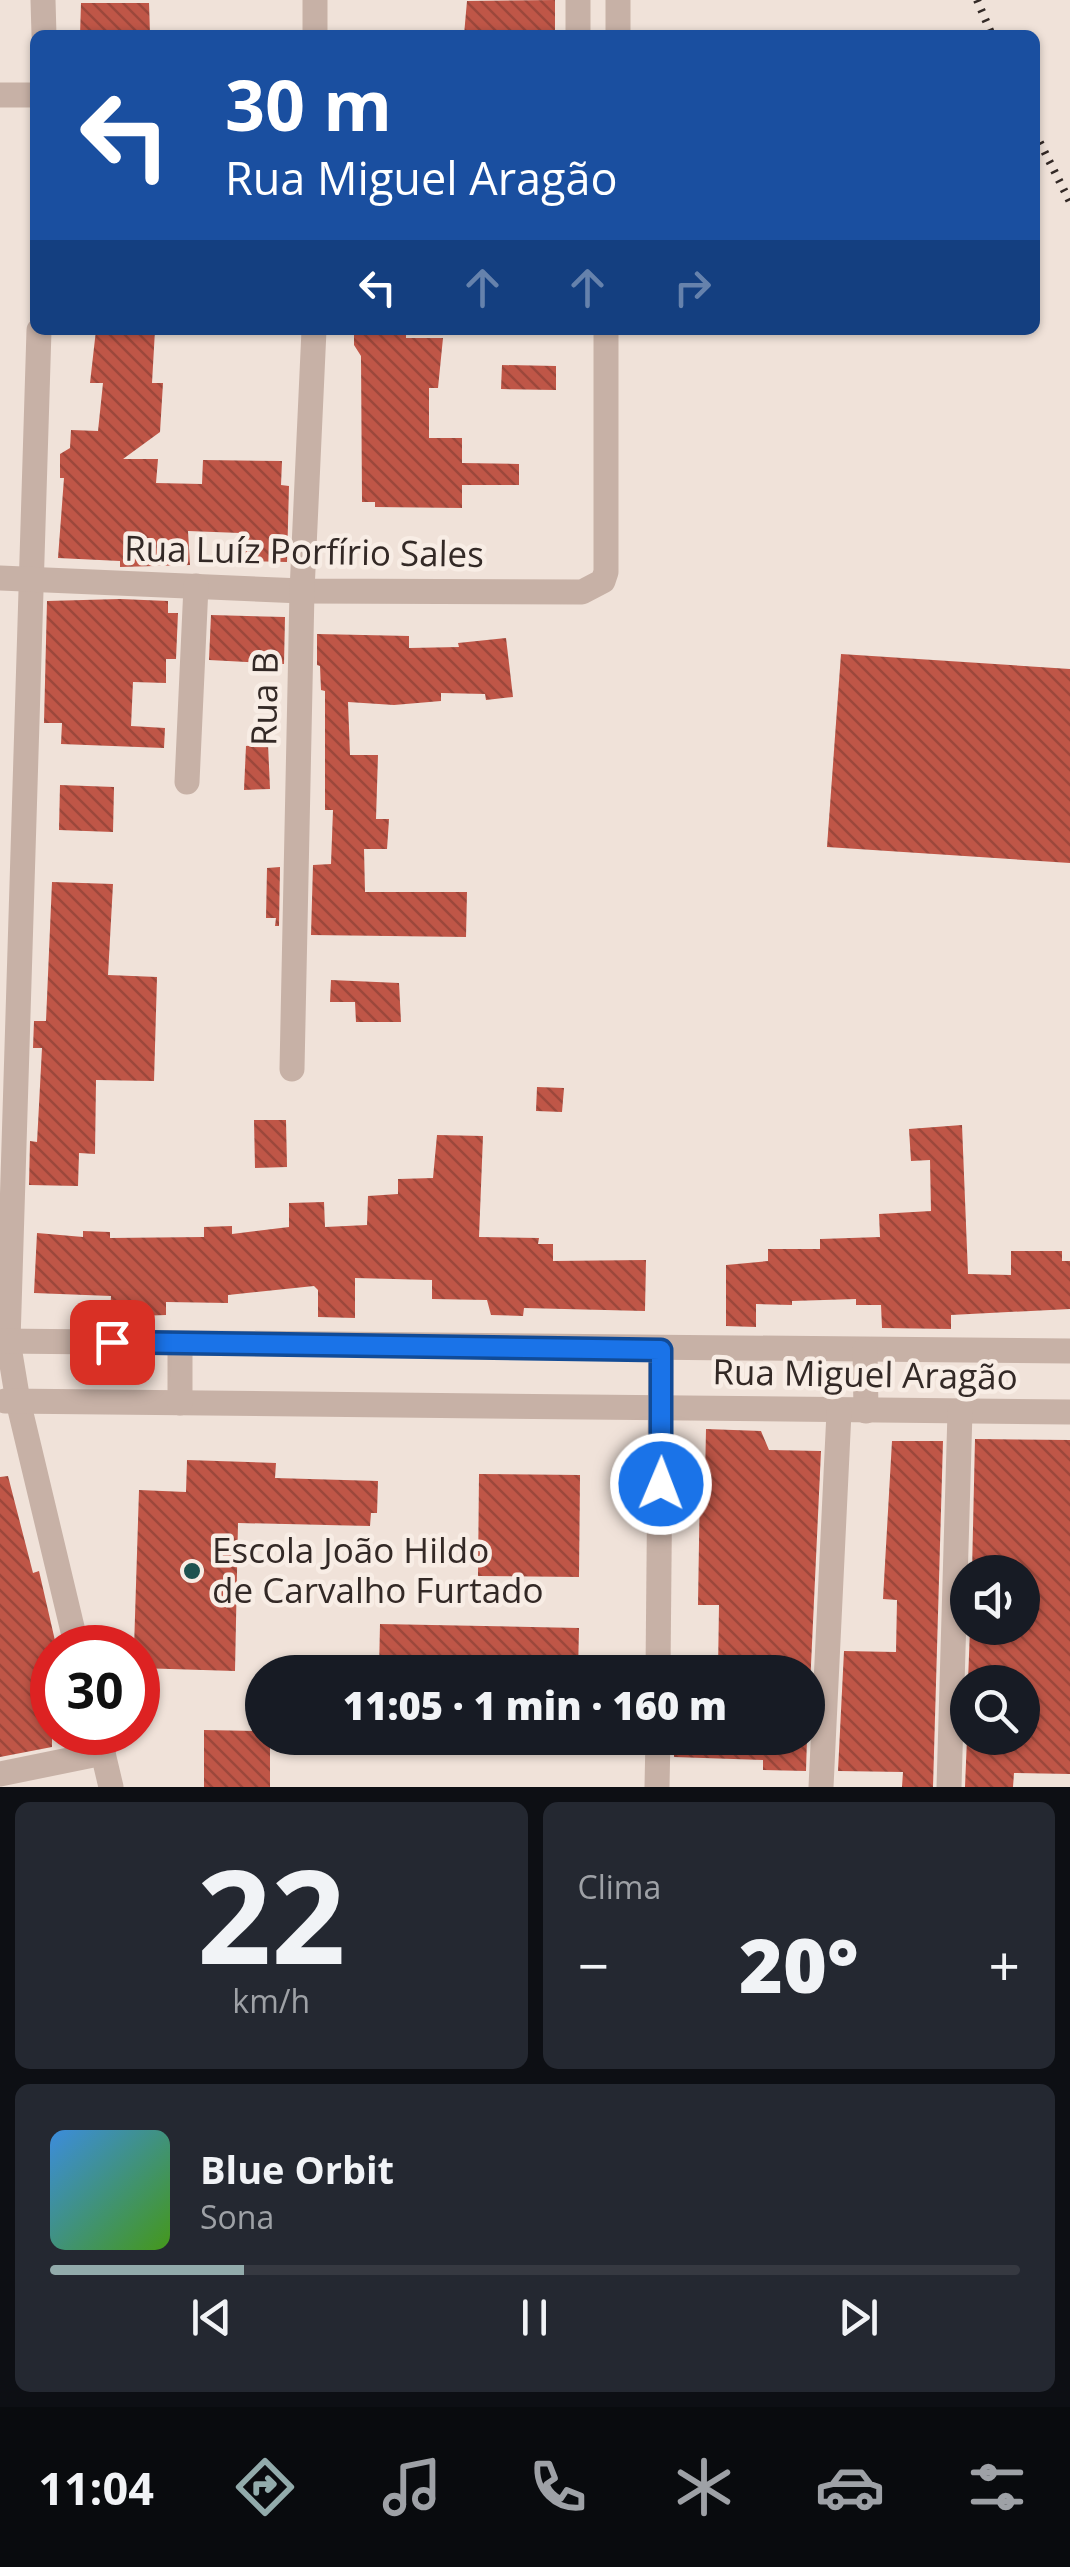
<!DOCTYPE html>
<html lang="pt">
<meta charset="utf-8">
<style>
body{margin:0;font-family:"Open Sans",sans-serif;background:#242831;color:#f1f3f6;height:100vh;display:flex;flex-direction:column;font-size:38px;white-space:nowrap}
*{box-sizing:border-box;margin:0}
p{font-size:32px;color:#9ea1a6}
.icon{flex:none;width:55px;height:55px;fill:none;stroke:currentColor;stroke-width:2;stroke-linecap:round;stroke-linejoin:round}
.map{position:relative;height:1787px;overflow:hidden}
.details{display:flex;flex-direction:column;gap:15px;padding:15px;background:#0d0f14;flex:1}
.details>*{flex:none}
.hud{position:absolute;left:30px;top:30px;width:1010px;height:305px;border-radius:15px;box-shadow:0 2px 8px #0004;background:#1a4fa0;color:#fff;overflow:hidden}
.fabs{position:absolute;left:950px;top:1555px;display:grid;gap:20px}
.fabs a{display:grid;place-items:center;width:90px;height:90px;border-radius:50%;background:#171b24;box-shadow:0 2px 8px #0004;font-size:50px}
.speed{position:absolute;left:30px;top:1625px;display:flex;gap:20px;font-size:50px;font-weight:700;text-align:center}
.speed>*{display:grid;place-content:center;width:130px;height:130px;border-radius:50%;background:#171b24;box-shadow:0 2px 8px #0004;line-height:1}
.speed .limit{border:15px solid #d22;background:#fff;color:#111}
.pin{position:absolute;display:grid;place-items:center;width:85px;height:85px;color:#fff;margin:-42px;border-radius:20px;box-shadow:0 5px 15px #0006}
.me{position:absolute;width:110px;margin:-55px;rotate:1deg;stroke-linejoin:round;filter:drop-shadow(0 0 8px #0008)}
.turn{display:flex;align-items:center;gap:35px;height:210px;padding:0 30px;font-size:45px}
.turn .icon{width:130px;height:130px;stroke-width:2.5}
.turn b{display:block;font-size:70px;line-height:85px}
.lanes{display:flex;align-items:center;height:95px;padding:0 30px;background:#0003;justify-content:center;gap:50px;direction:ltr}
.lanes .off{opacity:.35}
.big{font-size:75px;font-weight:800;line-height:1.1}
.details .widget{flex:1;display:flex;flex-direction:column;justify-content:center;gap:15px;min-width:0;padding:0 35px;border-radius:15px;background:#242831}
.details .dial{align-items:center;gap:0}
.dial b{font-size:130px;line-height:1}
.song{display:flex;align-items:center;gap:30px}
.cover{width:120px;height:120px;border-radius:15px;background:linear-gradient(135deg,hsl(210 70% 55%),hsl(100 70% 35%))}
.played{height:10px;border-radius:5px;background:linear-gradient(90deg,#92abab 20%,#363941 20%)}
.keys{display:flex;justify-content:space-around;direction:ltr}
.heat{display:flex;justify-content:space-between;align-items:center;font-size:55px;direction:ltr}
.details .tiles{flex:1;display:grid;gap:15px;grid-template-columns:1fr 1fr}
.widget:last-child{grid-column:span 2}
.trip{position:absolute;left:245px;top:1655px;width:580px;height:100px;border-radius:50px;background:#171b24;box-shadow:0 2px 8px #0004;font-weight:800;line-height:100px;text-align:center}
.tabs{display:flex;height:160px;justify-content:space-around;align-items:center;background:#090b0e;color:#9ea1a6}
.tabs .icon{width:70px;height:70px}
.tabs .selected{color:#92abab}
.tabs b{font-size:45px;color:#f1f3f6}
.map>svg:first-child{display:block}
.building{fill:url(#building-back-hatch)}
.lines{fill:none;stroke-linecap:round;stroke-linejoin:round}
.street{stroke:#c7b1a6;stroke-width:25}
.rail{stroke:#332926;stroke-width:8;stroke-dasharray:2.5 8;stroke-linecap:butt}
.route-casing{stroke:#114b97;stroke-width:25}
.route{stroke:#1a73e8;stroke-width:18}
.poi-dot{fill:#1e524f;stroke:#f8ede5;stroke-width:4}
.labels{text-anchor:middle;stroke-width:9;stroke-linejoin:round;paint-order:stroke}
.street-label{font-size:35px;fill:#332926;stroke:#f8ede5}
.poi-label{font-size:35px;fill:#332926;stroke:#f8ede5;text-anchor:start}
</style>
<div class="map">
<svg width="1070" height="1787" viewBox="0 0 1070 1787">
<defs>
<pattern id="building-back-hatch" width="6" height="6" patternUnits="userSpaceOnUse" patternTransform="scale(2.5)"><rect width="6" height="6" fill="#bf5647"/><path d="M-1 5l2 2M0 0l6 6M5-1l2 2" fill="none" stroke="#9c473b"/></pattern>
</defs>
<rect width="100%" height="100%" fill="#f0e2d9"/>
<g class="building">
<path d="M555,0v35h-91l3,-34z"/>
<path d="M81,3h68l1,32h-70z"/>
<path d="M96,330h59l-3,53h11l-3,49 -37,27h35l-2,24 46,1 1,-24 79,1 -1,24 8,1 -2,76 -48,-1 1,-28 -52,-2 2,34 -70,2v-6l-62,-3 6,-80h-4v-24l10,-6 1,-18 27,1 5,-48h-13z"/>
<path d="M354,330h52v8h37l-5,50h-9v50h33v25l57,1v21h-57v23l-87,-1v-5h-13l-1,-146 -7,-11z"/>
<path d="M502,365l54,1v24l-55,-1z"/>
<path d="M120,599l48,2v12h10l-2,46h-10v24l-33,-1 -2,44 34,2 -1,20 -103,-4 1,-21h-18l3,-122z"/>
<path d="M211,615l74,2 -1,47 -75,-4z"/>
<path d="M317,634l92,2v12l50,-1 -1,-4 48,-5 7,59 -27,3 -1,-6 -44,-1v8l-47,4 -46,-3 2,53h28l-2,64h13l-2,30h-23l1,43h102l-1,45 -155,-2 2,-70 18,-1 2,-54h-8v-119l-4,-1 -1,-24 -3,-1z"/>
<path d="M841,654l229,15v194l-243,-16z"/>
<path d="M268,744l2,45 -26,1 2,-44z"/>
<path d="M60,785l54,2 -1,45 -54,-2z"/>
<path d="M280,867l-1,59h-4l1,-8h-10l1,-50z"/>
<path d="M52,882l61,2 -5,91 49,2 -3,104 -58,-1 -1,74 -16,-1 -1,33 -49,-1 1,-44 7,1 1,-18 4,-76h-9l1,-27h12z"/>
<path d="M331,980l68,3 2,39h-45l-1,-20h-25z"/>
<path d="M537,1087l27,1 -2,24 -26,-1z"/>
<path d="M254,1120h32l1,47 -32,1z"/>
<path d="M962,1125l6,149 43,1v-24h51v10h8v48l-119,6v14l-69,-1 -1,-23h-25v-6l-64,2v4l-36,-1v23l-30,-1v-61l42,-4v-12h52v-10l60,-2 -1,-23 52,-3 -1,-51 -19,1 -2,-32z"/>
<path d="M437,1135l46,1 -4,101 60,1 -1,6h15v17l93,-1 -1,51 -121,-3 -1,8 -32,-1 -4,-15 -55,-1v-19l-77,-2v40l-37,-1v-27l-4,-4 -86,9v8l-62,-1v13l-28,1h-28l1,-20 -77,-3 3,-60 46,4v-6l27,1v6l94,-1v-10l28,-1v8l57,-7v-24l35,-1 1,25 42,-2 1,-29 30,-2v-15l35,-1z"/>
<path d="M706,1429l55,2 8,19 52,1 -13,278v-57h-90l1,-67h-21l2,-124 5,-1z"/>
<path d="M975,1439l95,1v334l-56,-1 -1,14h-48l2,-49h55v-56h-54l2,-54h52l2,-7 1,-49h-53z"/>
<path d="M892,1441h51l-10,346h-31l1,-15 -65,-1 6,-120 52,1 1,-52 -14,-1z"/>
<path d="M187,1460l89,3 -1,15 103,3 -1,32h-6l-1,13 -132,-3 -3,148 -97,-3 -4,-20 5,-158 47,2z"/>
<path d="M479,1474l101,1 -1,102 -101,-1z"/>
<path d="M8,1476l25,97 6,-2 17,74 -9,1 5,25v76l-52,10v-280z"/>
<path d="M380,1624l199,4 -1,44h-199z"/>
<path d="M204,1730l58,1v7h8v49h-66z"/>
<path d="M674,1738h133l-1,33 -43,-1v-10l-89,-3z"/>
</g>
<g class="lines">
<g class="street">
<path d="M43,0l1,35"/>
<path d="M578,0v35"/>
<path d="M315,35v-35"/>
<path d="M618,35v-35"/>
<path d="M0,95h35"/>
<path d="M39,330l-31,1011 10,60 59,247"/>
<path d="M0,578l302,13 280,1 21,-11 3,-9v-242"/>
<path d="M187,782l9,-196"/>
<path d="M292,1069l10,-478 12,-261"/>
<path d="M0,1341l1070,10"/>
<path d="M865,1350l1,61"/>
<path d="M5,1401l1065,11"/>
<path d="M180,1403v-59"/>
<path d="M658,1672l3,-322"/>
<path d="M98,1732l13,55"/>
<path d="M0,1774l103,-21"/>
<path d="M657,1787l1,-49"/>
<path d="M821,1787l18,-375"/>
<path d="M949,1787l11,-375"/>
</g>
<g class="rail">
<path d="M977,0l15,35"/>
<path d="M1035,133l35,69"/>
</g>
</g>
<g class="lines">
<g class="route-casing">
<path id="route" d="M112,1342l549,8v134"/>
</g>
<use href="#route" class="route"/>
</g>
<circle class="poi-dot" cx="192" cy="1571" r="10"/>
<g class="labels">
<g class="street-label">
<text transform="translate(304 552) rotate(1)" y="12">Rua Luíz Porfírio Sales</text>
<text transform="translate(265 699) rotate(-89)" y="12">Rua B</text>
<text transform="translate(865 1375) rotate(1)" y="12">Rua Miguel Aragão</text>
</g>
<g class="poi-label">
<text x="212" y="1563">Escola João Hildo<tspan x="212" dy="40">de Carvalho Furtado</tspan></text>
</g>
</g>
</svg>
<div class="fabs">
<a><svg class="icon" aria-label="sound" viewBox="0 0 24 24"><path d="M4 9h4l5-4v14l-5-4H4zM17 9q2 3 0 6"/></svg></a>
<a><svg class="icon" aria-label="search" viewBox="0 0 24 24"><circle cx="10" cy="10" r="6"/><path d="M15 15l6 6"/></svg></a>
</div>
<div class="speed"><div class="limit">30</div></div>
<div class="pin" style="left:112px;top:1342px;background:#d93025"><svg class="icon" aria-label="arrive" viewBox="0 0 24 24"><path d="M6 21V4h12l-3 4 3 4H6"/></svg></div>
<svg class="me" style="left:661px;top:1484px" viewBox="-20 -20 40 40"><circle r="17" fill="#1a73e8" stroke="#fff" stroke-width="3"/><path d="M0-11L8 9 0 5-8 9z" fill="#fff"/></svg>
<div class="trip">11:05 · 1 min · 160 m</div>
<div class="hud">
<div class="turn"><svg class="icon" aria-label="left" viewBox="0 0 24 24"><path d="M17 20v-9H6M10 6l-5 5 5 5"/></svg><div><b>30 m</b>Rua Miguel Aragão</div></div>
<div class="lanes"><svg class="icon" aria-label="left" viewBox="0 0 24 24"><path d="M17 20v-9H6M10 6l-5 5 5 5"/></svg><svg class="icon off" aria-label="ahead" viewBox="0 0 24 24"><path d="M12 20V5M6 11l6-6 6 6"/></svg><svg class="icon off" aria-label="ahead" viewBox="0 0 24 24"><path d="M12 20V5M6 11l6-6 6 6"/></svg><svg class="icon off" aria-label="right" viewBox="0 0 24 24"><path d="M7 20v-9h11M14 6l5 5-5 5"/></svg></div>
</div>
</div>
<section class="details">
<div class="tiles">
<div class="widget dial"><b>22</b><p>km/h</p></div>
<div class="widget"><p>Clima</p>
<div class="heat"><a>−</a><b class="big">20°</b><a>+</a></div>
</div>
<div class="widget">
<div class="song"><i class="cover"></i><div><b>Blue Orbit</b><p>Sona</p></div></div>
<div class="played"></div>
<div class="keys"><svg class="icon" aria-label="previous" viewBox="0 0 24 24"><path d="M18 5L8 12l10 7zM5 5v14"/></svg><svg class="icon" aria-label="pause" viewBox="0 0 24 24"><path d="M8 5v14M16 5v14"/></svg><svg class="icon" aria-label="next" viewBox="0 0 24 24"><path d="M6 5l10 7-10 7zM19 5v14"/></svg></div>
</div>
</div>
</section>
<nav class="tabs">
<b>11:04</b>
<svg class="icon selected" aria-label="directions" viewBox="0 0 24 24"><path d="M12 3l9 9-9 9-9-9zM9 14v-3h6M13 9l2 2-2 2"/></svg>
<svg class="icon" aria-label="music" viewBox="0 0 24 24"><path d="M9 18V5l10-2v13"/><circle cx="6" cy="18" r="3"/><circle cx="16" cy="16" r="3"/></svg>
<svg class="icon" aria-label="phone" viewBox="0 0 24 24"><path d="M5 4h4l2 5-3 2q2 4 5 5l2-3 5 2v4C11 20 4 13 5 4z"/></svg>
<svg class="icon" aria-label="climate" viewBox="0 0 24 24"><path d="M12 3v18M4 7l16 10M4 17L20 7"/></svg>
<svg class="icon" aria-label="car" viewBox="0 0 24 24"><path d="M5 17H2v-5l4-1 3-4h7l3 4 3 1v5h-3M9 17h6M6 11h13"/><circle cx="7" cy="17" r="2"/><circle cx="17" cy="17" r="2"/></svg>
<svg class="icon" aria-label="filters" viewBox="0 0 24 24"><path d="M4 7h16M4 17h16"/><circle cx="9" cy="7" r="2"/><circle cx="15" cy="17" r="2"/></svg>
</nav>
